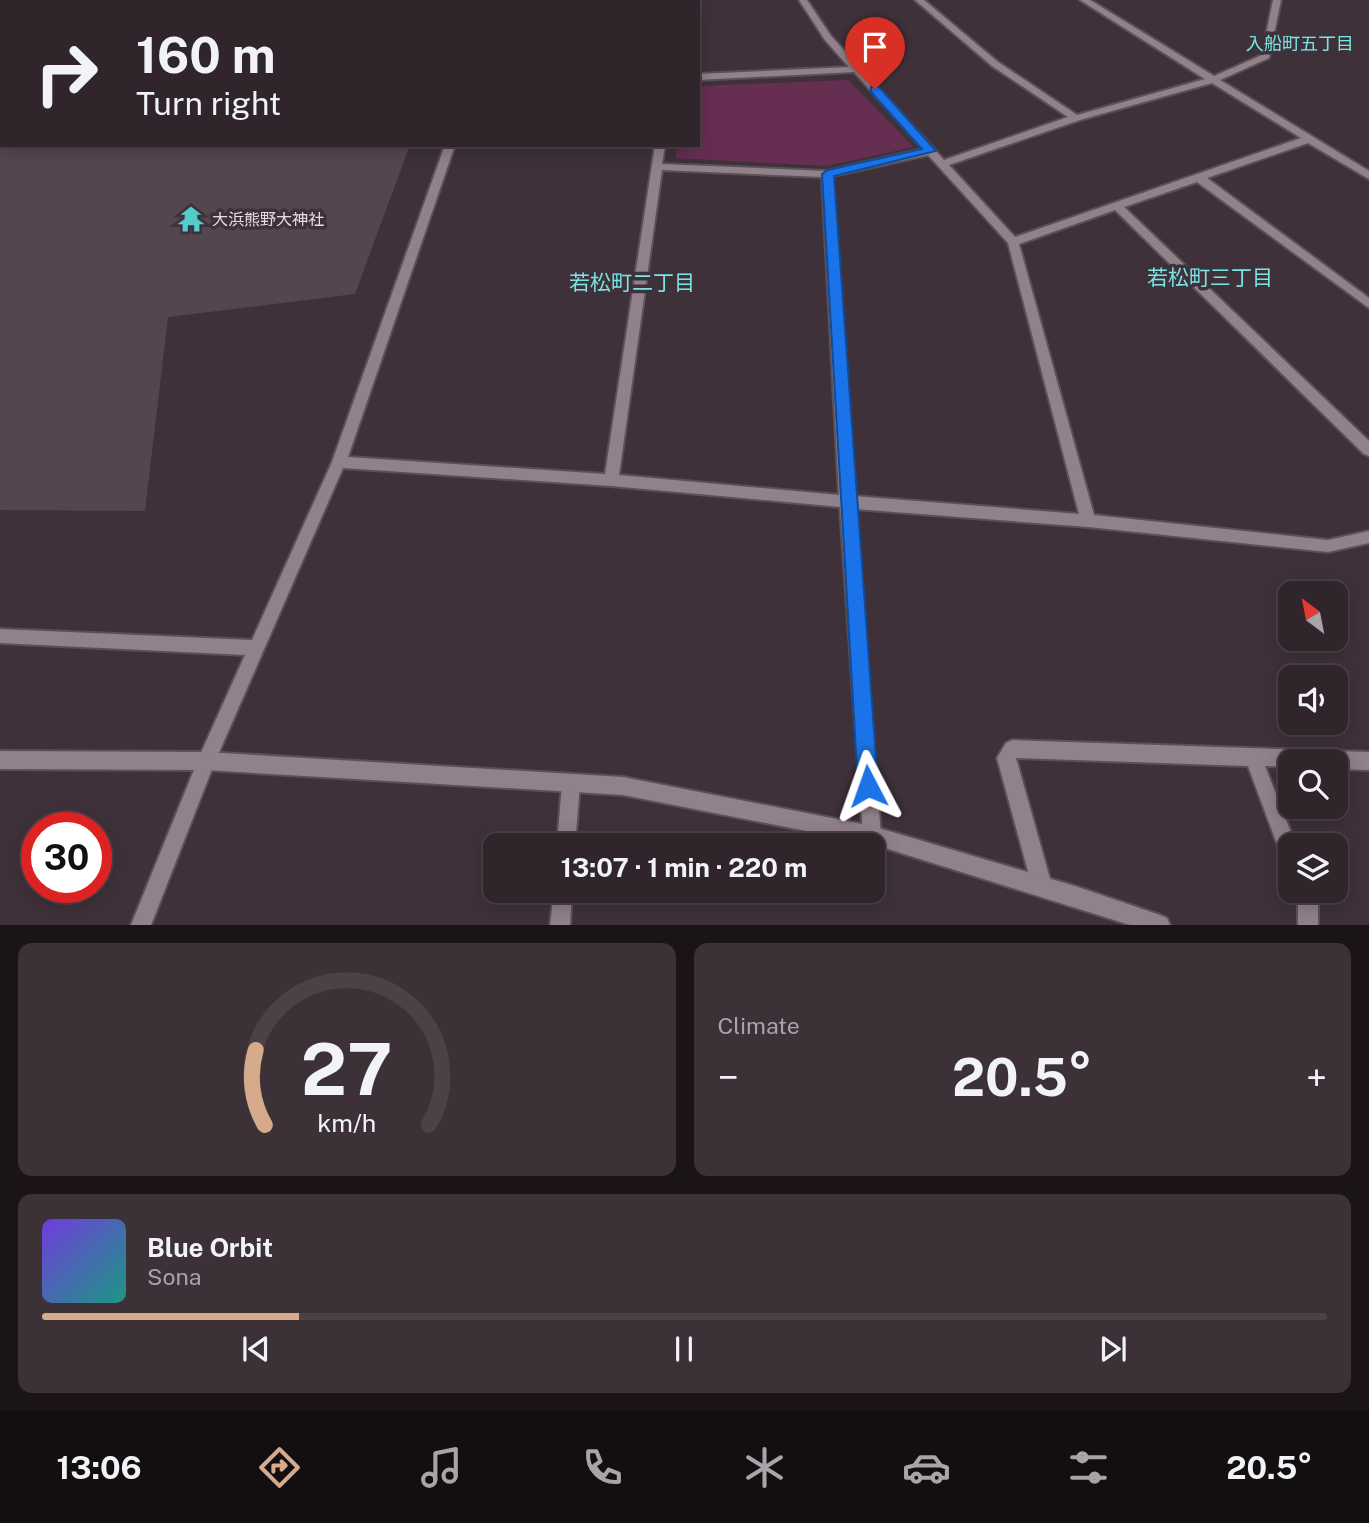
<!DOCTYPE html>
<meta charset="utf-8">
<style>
body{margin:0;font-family:"Public Sans","Noto Sans JP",sans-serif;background:#3b3137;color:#f1f3f6;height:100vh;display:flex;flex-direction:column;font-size:26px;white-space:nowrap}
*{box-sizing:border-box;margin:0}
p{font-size:23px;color:#a7a5a9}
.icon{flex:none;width:38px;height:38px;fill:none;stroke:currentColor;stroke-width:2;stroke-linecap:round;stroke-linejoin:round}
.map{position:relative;height:925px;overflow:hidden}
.details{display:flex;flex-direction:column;gap:18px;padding:18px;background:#1a1418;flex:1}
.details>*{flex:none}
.top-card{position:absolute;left:0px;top:0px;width:700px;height:147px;box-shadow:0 4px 18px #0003,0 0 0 2px #4a4247;background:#2f252b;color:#f1f3f6;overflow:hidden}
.needle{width:46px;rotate:328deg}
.fabs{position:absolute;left:1278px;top:581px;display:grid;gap:14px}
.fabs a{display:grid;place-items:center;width:70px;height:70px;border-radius:14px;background:#2f252b;box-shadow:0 4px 18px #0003,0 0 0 2px #4a4247;font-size:35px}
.speed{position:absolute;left:21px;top:812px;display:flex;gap:14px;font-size:35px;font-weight:700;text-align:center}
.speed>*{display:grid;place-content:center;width:91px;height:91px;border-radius:50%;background:#2f252b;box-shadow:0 4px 18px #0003,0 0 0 2px #4a4247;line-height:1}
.speed .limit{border:10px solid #d22;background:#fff;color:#111}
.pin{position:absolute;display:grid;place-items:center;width:60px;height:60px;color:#fff;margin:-72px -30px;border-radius:50% 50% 50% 0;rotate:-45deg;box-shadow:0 0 7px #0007}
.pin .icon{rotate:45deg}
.me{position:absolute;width:77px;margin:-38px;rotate:356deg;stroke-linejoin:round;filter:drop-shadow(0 0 5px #0008)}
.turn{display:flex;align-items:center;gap:24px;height:147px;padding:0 21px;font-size:32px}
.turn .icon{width:91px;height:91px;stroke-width:2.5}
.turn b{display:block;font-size:49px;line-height:60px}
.big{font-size:52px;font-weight:700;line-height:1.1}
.details .card{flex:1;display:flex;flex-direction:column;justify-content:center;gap:10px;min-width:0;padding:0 24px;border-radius:14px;background:#3b3137}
.details .dial{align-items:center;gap:0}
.dial svg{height:182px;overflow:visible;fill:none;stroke:#4a4247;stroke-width:7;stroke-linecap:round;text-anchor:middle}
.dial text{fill:#f1f3f6;stroke:none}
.song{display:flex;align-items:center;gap:21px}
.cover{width:84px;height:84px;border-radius:10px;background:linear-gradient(135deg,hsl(260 70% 55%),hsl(170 70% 35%))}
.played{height:7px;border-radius:4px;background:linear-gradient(90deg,#d6ab8b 20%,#4a4247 20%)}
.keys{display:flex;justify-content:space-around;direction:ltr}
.heat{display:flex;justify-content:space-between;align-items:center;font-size:38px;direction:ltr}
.details .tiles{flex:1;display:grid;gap:18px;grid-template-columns:1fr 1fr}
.card:last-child{grid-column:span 2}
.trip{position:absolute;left:483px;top:833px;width:402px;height:70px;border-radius:14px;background:#2f252b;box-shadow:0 4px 18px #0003,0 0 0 2px #4a4247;font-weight:700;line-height:70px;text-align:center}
.menu{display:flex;height:112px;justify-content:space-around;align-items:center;background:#130f11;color:#a7a5a9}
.menu .icon{width:49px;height:49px}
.menu .on{color:#d6ab8b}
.menu b{font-size:32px;color:#f1f3f6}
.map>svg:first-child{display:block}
.green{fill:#662e51}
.building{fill:#54464e}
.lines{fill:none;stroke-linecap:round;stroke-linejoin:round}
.minor-casing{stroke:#5b5056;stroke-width:4}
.tertiary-casing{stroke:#5b5056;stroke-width:4}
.minor{fill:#91818a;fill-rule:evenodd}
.tertiary{fill:#91818a;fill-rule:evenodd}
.route{fill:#1a73e8;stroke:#114b97;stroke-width:2}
.labels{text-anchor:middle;stroke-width:7;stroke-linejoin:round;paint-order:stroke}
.far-poi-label{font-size:16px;fill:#e5dde1;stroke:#3f3139;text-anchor:start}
.far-neighbourhood-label{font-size:18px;fill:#78e4e3;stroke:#3f3139}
.neighbourhood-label{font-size:21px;fill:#78e4e3;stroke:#3f3139}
</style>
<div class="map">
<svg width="1369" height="925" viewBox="0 0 1369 925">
<rect width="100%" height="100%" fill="#3f3139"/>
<path class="green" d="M848,80l66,67 -87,19 -151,-8 1,-13h21v-59z"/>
<path class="building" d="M0,145h410l-55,149 -187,23 -23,194 -145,-1z"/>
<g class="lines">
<g class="minor-casing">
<g id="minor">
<path d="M248,0h8l-9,2z"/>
<path d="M502,0h8l-9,2z"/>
<rect x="666" y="0" width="8" height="2"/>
<path d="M799,0h8l24,36 113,124 124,-43 -76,-51 -77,-66h9l74,62 79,53 128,-36 -125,-79h10l124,76 48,-21 11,-55h8l-12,58 -49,22 149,91v8l-61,-36 -101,35 162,120v10l-172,-126 -73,25 245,234v15l-5,-2 -249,-244 -96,34 75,271 234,25 41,-9v12l-41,9 -240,-25 -233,-18 26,326 -2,7 -7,2 -7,-2 -2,-7 -23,-328 -229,-21 -268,-18 -129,296 -63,161h-20l69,-170 45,-100 -245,-12v-14l252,11 80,-178 113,-317h10l-107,312 257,17 50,-329h10l-3,19 165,7 96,-22 -69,-77 -156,8v-6l151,-7 -24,-27zM1212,83l89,55 -286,99 -66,-72 131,-45zM928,155l80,88 71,271 -225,-18 -22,-320zM662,170l160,7 17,318 -220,-20z"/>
<path d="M1012,740l357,12v18l-34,-1v-8h-45v6l-25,-1 31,79h-6v17l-7,-2 -35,-94 -232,-8 36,128 -3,7 -7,3 -7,-3 -3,-7 -35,-128 9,-15z"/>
<path d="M571,775l6,3 3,6 -5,61h-18l5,-61 3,-6z"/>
<path d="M554,891h18l-2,34h-20z"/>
<path d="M1295,891h19l4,9v25h-20v-25z"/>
</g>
</g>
<g class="tertiary-casing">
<path id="tertiary" d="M0,751l206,1 417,25 249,49 203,60 85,29 7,3 3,7h-40l-258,-81 -249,-49 -417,-25 -206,-1z"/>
</g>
<use href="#minor" class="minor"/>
<use href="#tertiary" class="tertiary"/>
</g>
<path class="route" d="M871,87h8l57,64 -102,25 44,610 -3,7 -7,3 -7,-3 -3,-7 -36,-612 6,-4 94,-21 -51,-57z"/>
<defs>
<g id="temple-bare" transform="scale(2.1)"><path d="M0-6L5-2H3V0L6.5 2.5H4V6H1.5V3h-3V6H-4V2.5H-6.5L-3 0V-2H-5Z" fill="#52cdcc" stroke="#3f3139" stroke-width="2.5" paint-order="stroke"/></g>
</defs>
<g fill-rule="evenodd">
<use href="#temple-bare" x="191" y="219"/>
</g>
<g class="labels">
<g class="far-poi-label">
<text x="212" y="225">大浜熊野大神社</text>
</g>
<g class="far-neighbourhood-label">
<text x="1300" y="50">入船町五丁目</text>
</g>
<g class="neighbourhood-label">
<text x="1210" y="285">若松町三丁目</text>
<text x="632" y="290">若松町二丁目</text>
</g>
</g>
</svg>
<div class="fabs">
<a><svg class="needle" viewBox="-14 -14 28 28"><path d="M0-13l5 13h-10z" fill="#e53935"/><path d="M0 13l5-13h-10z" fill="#a7a5a9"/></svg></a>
<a><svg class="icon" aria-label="sound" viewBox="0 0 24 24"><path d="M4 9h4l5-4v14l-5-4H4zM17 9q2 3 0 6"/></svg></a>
<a><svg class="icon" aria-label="search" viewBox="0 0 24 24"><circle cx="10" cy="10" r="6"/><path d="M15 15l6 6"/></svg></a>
<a><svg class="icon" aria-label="layers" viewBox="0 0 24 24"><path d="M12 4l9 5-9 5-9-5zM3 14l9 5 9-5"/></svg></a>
</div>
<div class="speed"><div class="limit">30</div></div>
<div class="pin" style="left:875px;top:89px;background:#d93025"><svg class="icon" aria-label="arrive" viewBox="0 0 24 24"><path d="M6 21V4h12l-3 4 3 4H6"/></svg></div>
<svg class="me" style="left:868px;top:786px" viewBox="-20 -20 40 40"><path d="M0-17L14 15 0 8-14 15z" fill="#1a73e8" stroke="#fff" stroke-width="4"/></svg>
<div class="trip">13:07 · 1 min · 220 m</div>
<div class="top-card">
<div class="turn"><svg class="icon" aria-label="right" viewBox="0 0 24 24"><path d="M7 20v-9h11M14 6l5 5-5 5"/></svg><div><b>160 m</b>Turn right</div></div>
</div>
</div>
<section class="details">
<div class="tiles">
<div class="card dial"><svg viewBox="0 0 100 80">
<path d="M14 69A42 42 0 1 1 86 69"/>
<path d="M14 69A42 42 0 0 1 10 36" stroke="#d6ab8b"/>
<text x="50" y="56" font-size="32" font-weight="700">27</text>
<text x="50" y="72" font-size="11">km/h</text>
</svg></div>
<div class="card"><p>Climate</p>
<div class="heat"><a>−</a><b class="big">20.5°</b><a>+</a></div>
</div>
<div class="card">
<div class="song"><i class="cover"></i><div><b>Blue Orbit</b><p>Sona</p></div></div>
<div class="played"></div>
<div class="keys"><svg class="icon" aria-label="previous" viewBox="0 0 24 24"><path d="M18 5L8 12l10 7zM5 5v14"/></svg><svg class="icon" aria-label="pause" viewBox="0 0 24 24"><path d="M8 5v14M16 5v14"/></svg><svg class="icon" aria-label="next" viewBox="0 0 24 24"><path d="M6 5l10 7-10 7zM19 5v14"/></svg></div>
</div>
</div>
</section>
<nav class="menu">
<b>13:06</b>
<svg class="icon on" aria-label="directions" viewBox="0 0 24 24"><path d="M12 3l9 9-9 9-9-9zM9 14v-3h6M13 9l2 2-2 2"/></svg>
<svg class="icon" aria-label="music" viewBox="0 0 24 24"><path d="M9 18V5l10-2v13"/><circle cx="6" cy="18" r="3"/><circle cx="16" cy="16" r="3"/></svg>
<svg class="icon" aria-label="phone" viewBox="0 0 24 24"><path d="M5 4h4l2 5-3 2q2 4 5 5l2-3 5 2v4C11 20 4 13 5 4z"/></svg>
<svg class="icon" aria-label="climate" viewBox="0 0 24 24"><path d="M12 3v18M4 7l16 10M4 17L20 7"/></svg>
<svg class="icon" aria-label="car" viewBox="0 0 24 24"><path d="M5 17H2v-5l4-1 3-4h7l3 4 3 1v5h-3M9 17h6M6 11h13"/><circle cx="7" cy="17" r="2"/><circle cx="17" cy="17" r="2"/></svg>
<svg class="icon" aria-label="filters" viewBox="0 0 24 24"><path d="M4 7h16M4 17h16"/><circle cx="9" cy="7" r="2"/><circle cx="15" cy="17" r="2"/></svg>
<b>20.5°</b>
</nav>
